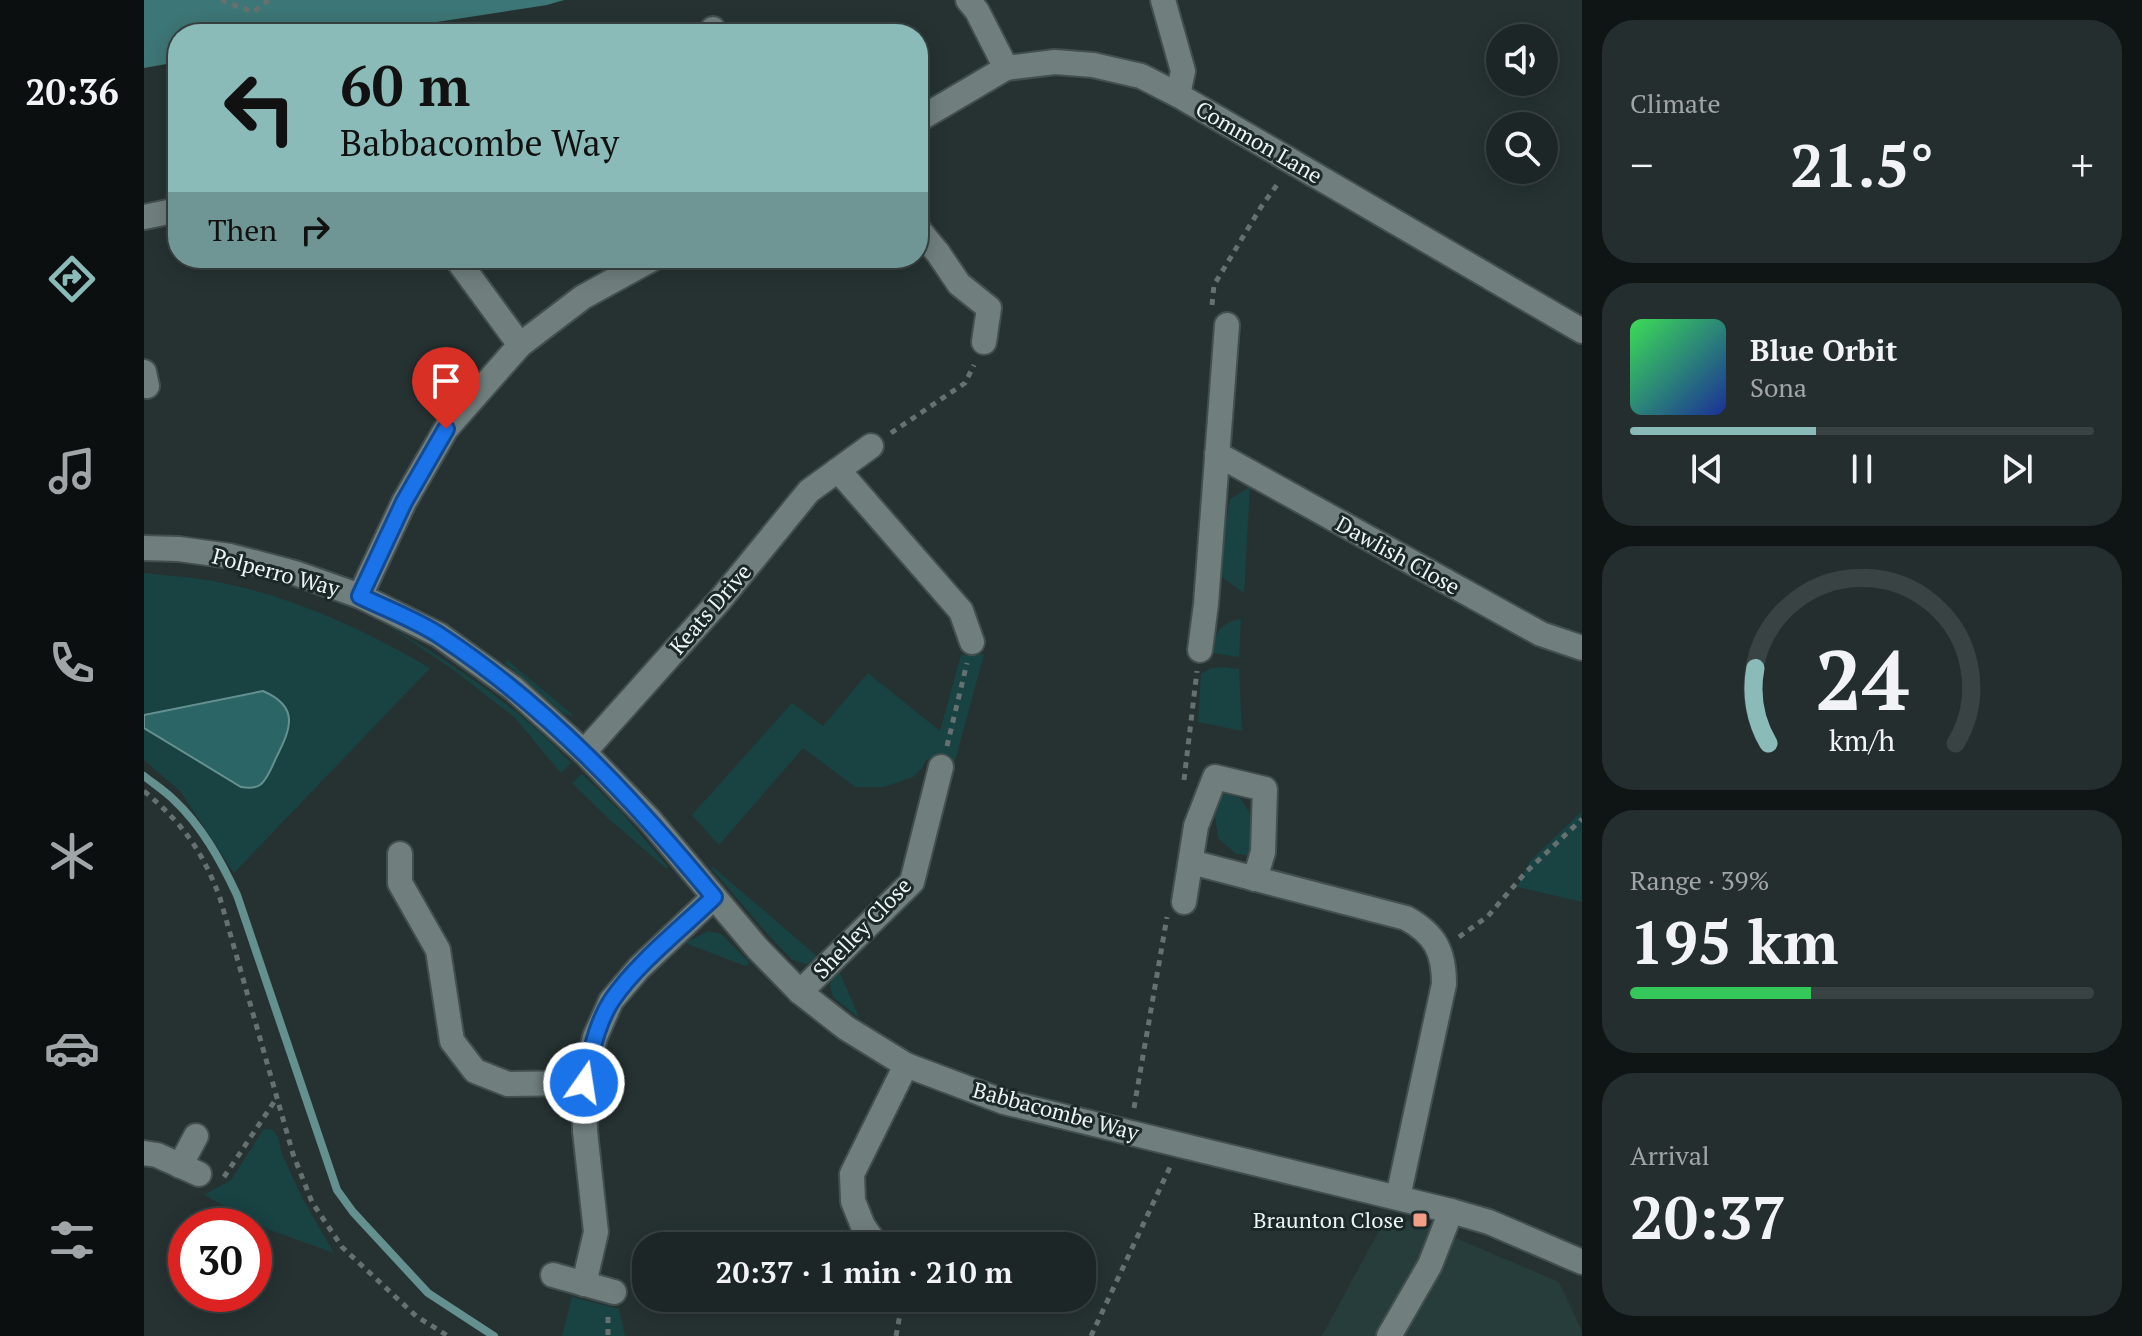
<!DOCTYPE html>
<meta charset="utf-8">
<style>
body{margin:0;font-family:"PT Serif",serif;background:#252e2e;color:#f1f3f6;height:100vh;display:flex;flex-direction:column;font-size:30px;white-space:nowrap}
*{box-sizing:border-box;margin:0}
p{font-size:26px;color:#a0a5a7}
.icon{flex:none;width:44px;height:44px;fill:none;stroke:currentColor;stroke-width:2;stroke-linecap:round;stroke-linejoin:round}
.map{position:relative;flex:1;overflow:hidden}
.drawer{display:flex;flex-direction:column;gap:20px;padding:20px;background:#0f1515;width:560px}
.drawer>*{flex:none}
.banner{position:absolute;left:24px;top:24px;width:760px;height:244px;border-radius:32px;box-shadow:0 4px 20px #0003,0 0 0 2px #3a4343;background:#8bbbb9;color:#111;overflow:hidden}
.fabs{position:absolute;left:1342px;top:24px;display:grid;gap:16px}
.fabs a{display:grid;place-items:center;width:72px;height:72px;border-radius:50%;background:#1c2626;box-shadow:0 4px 20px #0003,0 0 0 2px #3a4343;font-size:40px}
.speed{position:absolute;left:24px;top:1208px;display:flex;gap:16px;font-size:40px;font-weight:700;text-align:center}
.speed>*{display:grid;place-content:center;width:104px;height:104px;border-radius:50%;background:#1c2626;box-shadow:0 4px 20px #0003,0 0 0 2px #3a4343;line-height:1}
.speed .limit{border:12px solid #d22;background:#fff;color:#111}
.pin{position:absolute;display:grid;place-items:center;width:68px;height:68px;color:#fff;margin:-82px -34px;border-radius:50% 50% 50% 0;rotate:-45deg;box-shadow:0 0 8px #0007}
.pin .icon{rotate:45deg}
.me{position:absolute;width:88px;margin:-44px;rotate:13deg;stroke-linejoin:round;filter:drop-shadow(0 0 6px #0008)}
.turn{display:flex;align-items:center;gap:28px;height:168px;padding:0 40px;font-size:36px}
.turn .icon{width:104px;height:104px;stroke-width:2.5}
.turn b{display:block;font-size:56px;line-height:68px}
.then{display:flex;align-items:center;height:76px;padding:0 40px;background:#0003;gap:16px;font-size:30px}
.big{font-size:60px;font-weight:700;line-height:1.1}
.drawer .card{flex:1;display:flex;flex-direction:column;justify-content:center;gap:12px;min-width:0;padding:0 28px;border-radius:32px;background:#252e2e}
.drawer .dial{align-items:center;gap:0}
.dial svg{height:208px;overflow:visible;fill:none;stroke:#3a4343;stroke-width:7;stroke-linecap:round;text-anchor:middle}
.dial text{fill:#f1f3f6;stroke:none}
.song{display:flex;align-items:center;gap:24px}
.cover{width:96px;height:96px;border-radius:12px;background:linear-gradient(135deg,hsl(130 70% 55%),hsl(230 70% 35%))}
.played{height:8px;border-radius:4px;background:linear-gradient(90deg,#8bbbb9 40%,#3a4343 40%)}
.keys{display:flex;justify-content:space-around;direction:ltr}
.heat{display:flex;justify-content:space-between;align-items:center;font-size:44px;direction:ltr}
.charge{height:12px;border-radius:6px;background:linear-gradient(90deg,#34c759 39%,#3a4343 0)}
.trip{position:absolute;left:488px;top:1232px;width:464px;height:80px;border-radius:32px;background:#1c2626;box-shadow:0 4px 20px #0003,0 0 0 2px #3a4343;font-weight:700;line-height:80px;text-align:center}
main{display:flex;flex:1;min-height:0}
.dock{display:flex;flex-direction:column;width:144px;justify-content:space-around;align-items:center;background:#0b0f0f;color:#a0a5a7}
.dock .icon{width:56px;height:56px}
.dock .active{color:#8bbbb9}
.dock b{font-size:36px;color:#f1f3f6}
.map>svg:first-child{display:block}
.built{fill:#273d3c}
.green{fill:#194242}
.forest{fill:#3d7676}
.water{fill:#2b6565;stroke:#659090;stroke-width:2}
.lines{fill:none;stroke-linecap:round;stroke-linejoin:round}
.stream{stroke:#659090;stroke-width:8}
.minor-casing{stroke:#434e4e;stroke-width:28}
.path{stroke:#657070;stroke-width:5;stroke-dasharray:6 6;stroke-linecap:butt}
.minor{stroke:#707e7e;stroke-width:24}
.route-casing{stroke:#114b97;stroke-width:20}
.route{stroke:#1a73e8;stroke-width:14}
.poi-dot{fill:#f49e88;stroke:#1c2828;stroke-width:3}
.labels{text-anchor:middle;stroke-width:6;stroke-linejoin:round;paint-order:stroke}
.street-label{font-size:22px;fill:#ecf4f4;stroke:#1c2828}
.poi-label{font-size:22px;fill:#ecf4f4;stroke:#1c2828;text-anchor:end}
</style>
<main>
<nav class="dock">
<b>20:36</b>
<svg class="icon active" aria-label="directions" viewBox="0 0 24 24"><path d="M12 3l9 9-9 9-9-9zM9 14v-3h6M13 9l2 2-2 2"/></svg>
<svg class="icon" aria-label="music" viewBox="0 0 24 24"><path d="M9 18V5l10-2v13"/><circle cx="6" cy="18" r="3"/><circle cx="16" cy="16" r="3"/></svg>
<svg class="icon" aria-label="phone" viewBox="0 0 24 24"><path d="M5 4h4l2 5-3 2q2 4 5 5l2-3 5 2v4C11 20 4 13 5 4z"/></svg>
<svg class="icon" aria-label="climate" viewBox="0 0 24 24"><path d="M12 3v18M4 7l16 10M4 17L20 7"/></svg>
<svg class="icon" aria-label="car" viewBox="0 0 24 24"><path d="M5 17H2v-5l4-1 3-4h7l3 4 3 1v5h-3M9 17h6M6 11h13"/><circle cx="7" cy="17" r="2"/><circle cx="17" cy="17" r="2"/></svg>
<svg class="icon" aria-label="filters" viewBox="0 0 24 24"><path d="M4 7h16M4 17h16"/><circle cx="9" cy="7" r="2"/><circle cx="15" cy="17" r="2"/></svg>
</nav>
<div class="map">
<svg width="1438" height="1336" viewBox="0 0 1438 1336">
<rect width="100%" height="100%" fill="#263232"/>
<path class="built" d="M1243,1216l43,11 129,55 23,49v5h-260z"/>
<g class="green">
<path d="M1106,487l-6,106 -22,-16 1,-37 7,-41z"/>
<path d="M0,573c24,3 50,4 74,9 76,15 145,47 212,86l-196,205 -53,-81 -37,-32z"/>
<path d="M1097,619l-2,38 -26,-4c1,-20 7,-30 28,-34z"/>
<path d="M243,625c52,30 103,64 148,103 13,11 24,23 36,35l-10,10 -46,-55 -60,-47z"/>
<path d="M840,654l-29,107 -14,-5 -15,4 -4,8 -9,9 -29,10h-29l-52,-39 -84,97 -27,-30 100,-112 31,23 45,-53 72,58 21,-76z"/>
<path d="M363,660l67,56 -10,-2 -59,-51z"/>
<path d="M1080,667l15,2 3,62 -44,-9 3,-48 10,-6z"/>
<path d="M438,774l40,39 46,54 -1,2 -58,-50 -37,-36z"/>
<path d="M1079,793l17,5 20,31 -7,27 -17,-2 -18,-16 -3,-22z"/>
<path d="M1438,811v91l-65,-15 13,-26z"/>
<path d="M569,867l106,91 -13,6 -14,-4 -28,-30 -53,-62z"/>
<path d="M564,931l13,3 29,29 -5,3 -60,-23z"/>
<path d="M694,969l22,50 -27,-22 -3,-13z"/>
<path d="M124,1129l5,1 5,7 4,17 20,44 32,55 -67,-24 -63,-34 27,-15 32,-50z"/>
<path d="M428,1297l47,12 6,27h-63z"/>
</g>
<path class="forest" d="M0,0h420l-17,5 -188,29h-181v28l-34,6z"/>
<path class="water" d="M119,691c37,16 28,37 13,67 -4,9 -9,22 -16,27 -6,4 -13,3 -19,2l-97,-59v-13z"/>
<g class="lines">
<path class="stream" d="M0,776c10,8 21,15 30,24 28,26 47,61 63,95l100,295 16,22 75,81 66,43"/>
<g class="minor-casing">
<g id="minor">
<path d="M824,0l9,11 29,57"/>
<path d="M1019,0l20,71 -5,24"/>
<path d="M568,34l1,-5"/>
<path d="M774,120l88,-52 49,-6 38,3 48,11 37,19 404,236"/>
<path d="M0,217l34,-7"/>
<path d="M774,229l20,24 21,31 30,24 -5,34"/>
<path d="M312,258l64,87"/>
<path d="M0,372l3,14"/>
<path d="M1073,454l324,180 41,14"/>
<path d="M694,470l33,-24"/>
<path d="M0,548l35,1 51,7 65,17 65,23 79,39 74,53 71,64 65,67 109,130 42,43 46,36 60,37 98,37 447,109 38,11 93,40"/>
<path d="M216,596l44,-94 42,-73 74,-84 63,-48 71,-39"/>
<path d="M1056,650l6,-46 21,-279"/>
<path d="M440,752l136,-152 89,-109 29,-21 123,141 11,31"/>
<path d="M256,854v29l38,67 14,91 23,30 33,13 76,-1"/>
<path d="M1047,862l215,56c29,16 38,33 38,66l-46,213"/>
<path d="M1040,902l12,-76 19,-49 50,12 -2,63 -8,27"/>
<path d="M656,992l112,-110 29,-115"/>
<path d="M0,1153l13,2 42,19"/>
<path d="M36,1166l16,-30"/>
<path d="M733,1246l-14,-20 -10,-25 -1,-27 54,-109"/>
<path d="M409,1275l61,17"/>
<path d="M440,1284l12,-52 -11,-101 -1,-48 11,-46 16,-36 28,-33 75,-71"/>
<path d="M1245,1336l41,-71 21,-54"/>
</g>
</g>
<g class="path">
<path d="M77,0l32,12 16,-12"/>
<path d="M1068,305l2,-20 47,-78 18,-25"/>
<path d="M747,433l74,-50 9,-18"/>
<path d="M803,746l20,-83"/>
<path d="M1040,780l13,-109"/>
<path d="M0,791c39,33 58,59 76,107l73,256 19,48 30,45 74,69 32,20"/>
<path d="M1315,937l29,-21 38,-44 56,-53"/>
<path d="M990,1108l33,-191"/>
<path d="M80,1177l52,-78"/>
<path d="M464,1317v19"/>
<path d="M752,1336l7,-38"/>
<path d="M947,1336l79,-169"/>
</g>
<use href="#minor" class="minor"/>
</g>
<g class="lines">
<g class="route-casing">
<path id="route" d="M302,429l-42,73 -44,94c26,13 57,24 82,41 106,70 192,163 272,260 -32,31 -77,66 -102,103 -16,24 -21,55 -28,83"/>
</g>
<use href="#route" class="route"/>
</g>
<rect class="poi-dot" x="1268" y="1212" width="16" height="16" rx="4"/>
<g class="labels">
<g class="street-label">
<text transform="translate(1115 142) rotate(30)" y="8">Common Lane</text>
<text transform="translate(1254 555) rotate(29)" y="8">Dawlish Close</text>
<text transform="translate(132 572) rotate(15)" y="8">Polperro Way</text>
<text transform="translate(566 609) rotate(-49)" y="8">Keats Drive</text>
<text transform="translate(718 928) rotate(-46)" y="8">Shelley Close</text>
<text transform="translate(912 1111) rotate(15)" y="8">Babbacombe Way</text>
</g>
<g class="poi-label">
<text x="1260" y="1228">Braunton Close</text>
</g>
</g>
</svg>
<div class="fabs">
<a><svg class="icon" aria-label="sound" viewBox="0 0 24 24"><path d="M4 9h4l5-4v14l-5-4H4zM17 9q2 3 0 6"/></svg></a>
<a><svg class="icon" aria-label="search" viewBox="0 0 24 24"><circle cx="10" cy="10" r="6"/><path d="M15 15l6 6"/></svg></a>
</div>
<div class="speed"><div class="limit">30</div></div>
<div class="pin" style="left:302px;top:429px;background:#d93025"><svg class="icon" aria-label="arrive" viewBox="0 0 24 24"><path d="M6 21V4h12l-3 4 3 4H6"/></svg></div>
<svg class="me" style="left:440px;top:1083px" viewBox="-20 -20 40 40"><circle r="17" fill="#1a73e8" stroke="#fff" stroke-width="3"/><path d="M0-11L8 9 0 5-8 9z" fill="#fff"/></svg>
<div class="trip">20:37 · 1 min · 210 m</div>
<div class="banner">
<div class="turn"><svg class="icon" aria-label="left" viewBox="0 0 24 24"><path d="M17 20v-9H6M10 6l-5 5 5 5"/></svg><div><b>60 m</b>Babbacombe Way</div></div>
<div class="then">Then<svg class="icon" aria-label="right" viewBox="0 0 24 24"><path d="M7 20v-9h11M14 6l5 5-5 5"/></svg></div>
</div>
</div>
<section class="drawer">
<div class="card"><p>Climate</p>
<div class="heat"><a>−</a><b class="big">21.5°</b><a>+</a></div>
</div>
<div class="card">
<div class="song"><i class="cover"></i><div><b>Blue Orbit</b><p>Sona</p></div></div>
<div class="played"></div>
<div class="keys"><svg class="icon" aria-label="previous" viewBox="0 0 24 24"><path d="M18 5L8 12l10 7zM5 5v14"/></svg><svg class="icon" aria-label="pause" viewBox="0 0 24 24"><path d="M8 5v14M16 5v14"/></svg><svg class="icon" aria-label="next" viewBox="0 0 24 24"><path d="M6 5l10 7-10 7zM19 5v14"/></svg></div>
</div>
<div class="card dial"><svg viewBox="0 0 100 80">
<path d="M14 69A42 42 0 1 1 86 69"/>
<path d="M14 69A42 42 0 0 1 9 40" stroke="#8bbbb9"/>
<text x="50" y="56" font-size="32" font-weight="700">24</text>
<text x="50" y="72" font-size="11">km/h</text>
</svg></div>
<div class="card"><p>Range · 39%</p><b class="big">195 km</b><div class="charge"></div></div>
<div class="card"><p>Arrival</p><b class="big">20:37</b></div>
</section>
</main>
